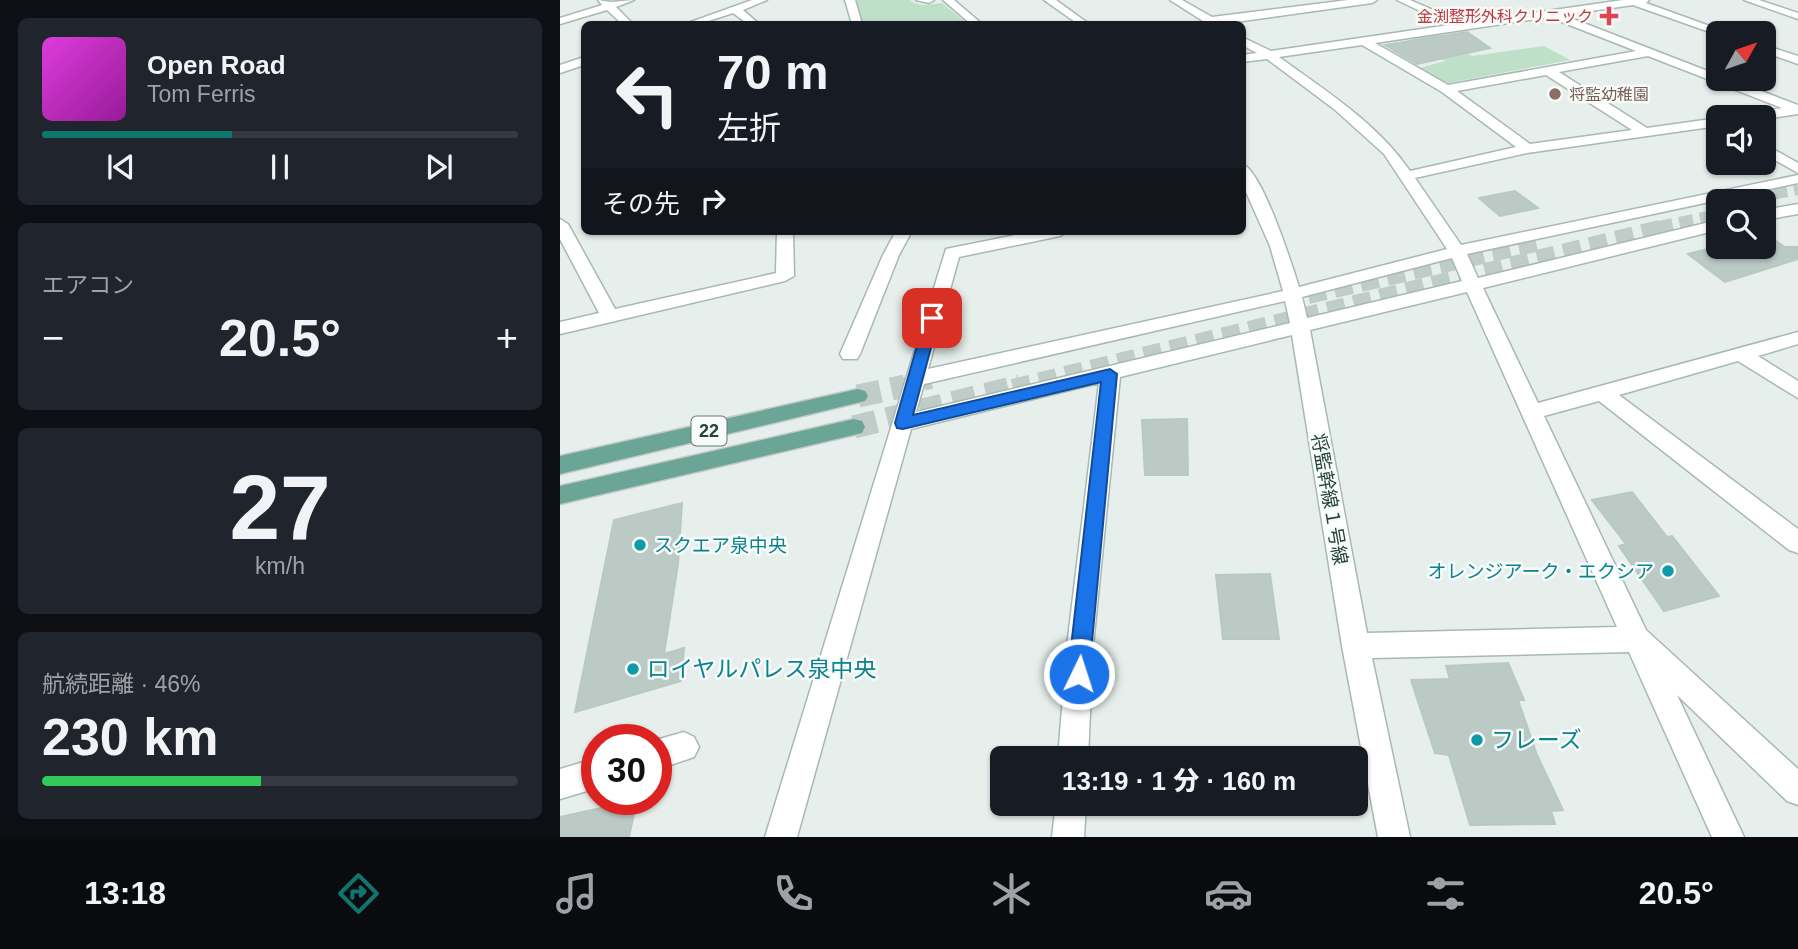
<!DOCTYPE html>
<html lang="ja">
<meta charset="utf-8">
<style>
body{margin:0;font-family:Helvetica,"Noto Sans JP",sans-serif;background:#20242c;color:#f1f3f6;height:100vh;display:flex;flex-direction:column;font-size:26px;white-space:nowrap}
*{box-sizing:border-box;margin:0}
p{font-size:23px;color:#9ea1a6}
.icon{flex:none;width:38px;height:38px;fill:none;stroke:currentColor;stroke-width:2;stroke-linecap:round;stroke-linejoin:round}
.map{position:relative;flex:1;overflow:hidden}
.side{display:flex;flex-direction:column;gap:18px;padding:18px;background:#0d0f14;width:560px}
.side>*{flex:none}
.guide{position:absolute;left:21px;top:21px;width:665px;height:214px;border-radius:10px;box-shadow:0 2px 5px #0004;background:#171b24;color:#f1f3f6;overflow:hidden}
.needle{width:46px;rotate:50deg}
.tools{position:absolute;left:1146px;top:21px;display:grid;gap:14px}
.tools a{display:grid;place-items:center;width:70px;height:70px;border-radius:10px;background:#171b24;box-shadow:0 2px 5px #0004;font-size:35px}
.speed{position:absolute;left:21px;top:724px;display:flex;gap:14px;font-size:35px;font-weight:700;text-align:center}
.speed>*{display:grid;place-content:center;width:91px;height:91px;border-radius:50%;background:#171b24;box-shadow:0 2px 5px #0004;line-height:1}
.speed .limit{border:10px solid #d22;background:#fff;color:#111}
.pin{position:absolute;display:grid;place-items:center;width:60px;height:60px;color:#fff;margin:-30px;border-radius:14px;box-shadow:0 4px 10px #0006}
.me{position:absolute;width:77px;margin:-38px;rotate:4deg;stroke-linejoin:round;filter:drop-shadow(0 0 5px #0008)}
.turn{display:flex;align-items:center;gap:24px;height:147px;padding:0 21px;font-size:32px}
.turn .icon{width:91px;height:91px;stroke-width:2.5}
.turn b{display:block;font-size:49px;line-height:60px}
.then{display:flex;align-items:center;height:66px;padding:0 21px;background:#0003;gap:14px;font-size:26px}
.big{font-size:52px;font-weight:800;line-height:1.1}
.side .widget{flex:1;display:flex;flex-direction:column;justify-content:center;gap:10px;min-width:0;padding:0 24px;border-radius:10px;background:#20242c}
.side .dial{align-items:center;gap:0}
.dial b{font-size:91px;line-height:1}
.song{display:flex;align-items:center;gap:21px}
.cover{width:84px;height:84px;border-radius:10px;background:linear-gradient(135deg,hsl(300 70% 55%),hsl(300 70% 35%))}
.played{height:7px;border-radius:4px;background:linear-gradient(90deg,#0f766e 40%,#363941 40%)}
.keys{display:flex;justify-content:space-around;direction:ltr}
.heat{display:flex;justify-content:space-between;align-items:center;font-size:38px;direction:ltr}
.charge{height:10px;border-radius:5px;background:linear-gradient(90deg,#34c759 46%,#363941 0)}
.trip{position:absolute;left:430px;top:746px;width:378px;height:70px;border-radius:10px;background:#171b24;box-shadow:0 2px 5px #0004;font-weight:800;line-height:70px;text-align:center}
.tabs{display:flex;height:112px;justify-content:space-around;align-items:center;background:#090b0e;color:#9ea1a6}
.tabs .icon{width:49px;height:49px}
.tabs .selected{color:#0f766e}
.tabs b{font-size:32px;color:#f1f3f6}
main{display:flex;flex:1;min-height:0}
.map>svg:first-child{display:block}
.green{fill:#bfe0c8}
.building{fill:#bbcac4;stroke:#b8c9c2;stroke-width:2}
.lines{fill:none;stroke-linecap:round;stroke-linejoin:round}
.major-tunnel-far2{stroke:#bfccc8;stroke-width:14;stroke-dasharray:14 7;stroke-linecap:butt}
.major-tunnel-far1{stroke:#bfccc8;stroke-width:18;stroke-dasharray:18 9;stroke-linecap:butt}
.major-tunnel{stroke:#bfccc8;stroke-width:23;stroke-dasharray:23 11;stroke-linecap:butt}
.minor-casing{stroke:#a8b8b2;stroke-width:3}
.major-casing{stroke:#c2cac8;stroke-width:3}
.minor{fill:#fff;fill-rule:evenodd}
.major{fill:#6aa596;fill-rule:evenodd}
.route{fill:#1a73e8;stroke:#114b97;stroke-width:2}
.health-dot{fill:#e0444e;stroke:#f7fbf9;stroke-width:2.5}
.education-dot{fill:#8d6e63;stroke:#f7fbf9;stroke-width:2.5}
.culture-dot{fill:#0f9aa8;stroke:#f7fbf9;stroke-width:2.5}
.labels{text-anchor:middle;stroke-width:5;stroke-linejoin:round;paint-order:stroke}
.far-health-label{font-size:16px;fill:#be3a42;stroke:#f7fbf9;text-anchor:end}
.far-education-label{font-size:16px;fill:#785e54;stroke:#f7fbf9;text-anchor:start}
.shield{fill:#f7fbf9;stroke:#637a73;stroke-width:2}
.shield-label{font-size:18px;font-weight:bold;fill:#24423a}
.street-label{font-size:19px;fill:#24423a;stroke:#f7fbf9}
.culture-label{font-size:19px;fill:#0d838f;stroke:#f7fbf9;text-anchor:start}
.near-culture-label{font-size:23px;fill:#0d838f;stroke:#f7fbf9;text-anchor:start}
</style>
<main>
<section class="side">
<div class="widget">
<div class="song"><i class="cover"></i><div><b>Open Road</b><p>Tom Ferris</p></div></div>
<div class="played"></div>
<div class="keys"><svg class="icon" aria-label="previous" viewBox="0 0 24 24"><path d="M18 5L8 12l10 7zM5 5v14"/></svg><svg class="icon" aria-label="pause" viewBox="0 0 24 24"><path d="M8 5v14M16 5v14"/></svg><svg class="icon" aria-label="next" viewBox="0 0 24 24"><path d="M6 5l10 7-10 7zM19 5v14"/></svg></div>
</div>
<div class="widget"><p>エアコン</p>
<div class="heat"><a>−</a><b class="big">20.5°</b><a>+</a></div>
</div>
<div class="widget dial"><b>27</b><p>km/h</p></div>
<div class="widget"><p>航続距離 · 46%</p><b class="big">230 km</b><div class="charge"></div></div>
</section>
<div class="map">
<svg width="1238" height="837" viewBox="0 0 1238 837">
<rect width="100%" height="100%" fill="#e6efeb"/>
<g class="green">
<path d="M295,0h55c9,8 21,4 32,3l26,21h-106z"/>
<path d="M879,34l33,22 72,-10 26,14 -121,23 -7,-2 -22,-13 25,-7 -35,-22z"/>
</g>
<g class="building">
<path d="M907,32l23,16 -73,16 -32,-19z"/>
<path d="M955,191l23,17 -38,8 -21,-18z"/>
<path d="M1204,233l21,14h13v12l-73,23 -37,-28 28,-7h48z"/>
<path d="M627,419l1,56h-43l-3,-55z"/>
<path d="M1072,492l35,45 5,-1 47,60 -55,15 -45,-65 7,-2 -34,-44z"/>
<path d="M122,503l-4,61 -14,90 20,-6 -3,33 -106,31 39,-192z"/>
<path d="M710,574l9,65h-56l-7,-64z"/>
<path d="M948,663l16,37h-6l19,55 26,55 -12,1 4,13 -85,1 -21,-70 -14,-2 -24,-73 39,-1 -4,-13z"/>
<path d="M77,800l-8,37h-69v-20z"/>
</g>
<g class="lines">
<g class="major-tunnel-far2">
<path d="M1172,201l66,-13"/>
<path d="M1099,228l59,-12"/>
</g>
<g class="major-tunnel-far1">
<path d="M748,295l231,-53"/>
<path d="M337,388l34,-8"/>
<path d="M453,388l655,-161"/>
</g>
<g class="major-tunnel">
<path d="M298,396l47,-10"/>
<path d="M294,427l166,-41"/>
</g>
<g class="minor-casing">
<g id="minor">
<path d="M38,0l13,2 23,-2 -18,7 17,17h-11l-15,-14 -47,14v-6l42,-13z"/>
<path d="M192,0h15l-24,10 16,14h-11l-15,-11 -34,11h-14z"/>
<path d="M285,0h10l7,24h-10z"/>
<path d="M356,0h18l-5,3z"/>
<path d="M383,0h11l28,24h-11z"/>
<path d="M484,0h12l33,24h-11z"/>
<path d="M610,0h12l30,17 136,-17h29l-5,3 -151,21 -15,-1z"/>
<path d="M837,0h13l53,23 160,-23h26l-3,3 83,30 -11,2 -85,-30 -70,10 155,60v4h11l69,26v9l-34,5 -18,-2 1,-3 35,-6 -134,-52 -89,16 88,56 71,-10v8l-191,27 -112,25 46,67 337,-70v8l-331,71 11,24 240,-58v10l-235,58 55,115 260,-71v12l-40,12 40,25v17l-60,-37 -119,34 179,134v24l-9,-3 -190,-149 -55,15 102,214 152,139v36l-11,-4 -110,-106 67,142h-32l-83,-185 -257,6 38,179h-32l-36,-191 -50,-311 -172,42 -27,269 -5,112h-30l9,-112 32,-263 -188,46 -114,408h-32l181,-588 90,-18h32l-8,5 -101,21 -31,112 355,-78 -13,-45 -28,-63v-19c20,6 50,101 57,123l148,-38 -63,-95 -50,-45 -67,-50 -25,3v-7l15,-2 -15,-8v-8l29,14 178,-26zM989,17l87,34 -188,34 -73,-42zM802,45l80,47 74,55 -106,24c-33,-48 -84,-80 -131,-114zM986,75l86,55 -102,14 -73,-53zM892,258l10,23 -155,37 -5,-21zM907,292l150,335 -250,6 -57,-303zM725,301l5,22 -374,89 8,-28z"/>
<path d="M1184,0h15l39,13v6z"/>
<path d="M1204,45l34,11v8l-34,-12z"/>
<path d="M24,57v8l-24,8v-8z"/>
<path d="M1204,144l34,19v10l-34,-19z"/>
<path d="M1238,204v10l-34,6v-10z"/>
<path d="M0,219l8,5 47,85 161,-36 1,-42h16l1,45 -9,5 -225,53v-12l39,-9 -39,-74z"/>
<path d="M336,231h16l-13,24 -39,99 -3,5h-14l-3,-5 43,-99z"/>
<path d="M124,732l10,5 5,10 -5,10 -38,13v-30z"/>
<path d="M37,758v30l-37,11v-30z"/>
<path d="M496,803h30l-2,34h-32z"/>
</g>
</g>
<g class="major-casing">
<g id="major">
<path d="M298,389l7,2 3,5 -3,5 -305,73v-18z"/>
<path d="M294,419l8,2 3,6 -3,6 -302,71v-18z"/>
</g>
</g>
<use href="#minor" class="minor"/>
<use href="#major" class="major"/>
</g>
<path class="route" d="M372,314l7,4 -26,97 197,-46 7,5 -28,300 -3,7 -7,3 -8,-3 -3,-7 33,-292 -198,47 -6,-1 -2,-5 30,-105z"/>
<path class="health-dot" d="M1045.5 5.5h7v7h7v7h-7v7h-7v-7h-7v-7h7z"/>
<circle class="education-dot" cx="995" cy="94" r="7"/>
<g class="culture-dot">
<circle cx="80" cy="545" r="7"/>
<circle cx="1108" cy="571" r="7"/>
<circle cx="73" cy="669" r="7"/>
<circle cx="917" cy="740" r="7"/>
</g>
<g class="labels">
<g class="far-health-label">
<text x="1033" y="22">金渕整形外科クリニック</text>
</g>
<g class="far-education-label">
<text x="1009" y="100">将監幼稚園</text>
</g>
<rect class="shield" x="131.5" y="416.5" width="35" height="29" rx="5"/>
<g class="shield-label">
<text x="149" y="437">22</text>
</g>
<g class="street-label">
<text transform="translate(770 499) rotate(80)" y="7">将監幹線１号線</text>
</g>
<g class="culture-label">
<text x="94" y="552">スクエア泉中央</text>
<text x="1094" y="578" text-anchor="end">オレンジアーク・エクシア</text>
</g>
<g class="near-culture-label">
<text x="87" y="677">ロイヤルパレス泉中央</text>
<text x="931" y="748">フレーズ</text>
</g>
</g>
</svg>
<div class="tools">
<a><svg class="needle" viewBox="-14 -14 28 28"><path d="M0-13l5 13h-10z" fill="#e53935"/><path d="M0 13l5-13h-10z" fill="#9ea1a6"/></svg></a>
<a><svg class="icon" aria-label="sound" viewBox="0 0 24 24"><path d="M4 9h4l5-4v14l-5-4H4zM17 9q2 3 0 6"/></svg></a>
<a><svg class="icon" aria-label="search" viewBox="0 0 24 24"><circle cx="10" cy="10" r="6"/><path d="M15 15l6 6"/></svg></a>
</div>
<div class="speed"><div class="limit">30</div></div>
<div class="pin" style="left:372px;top:318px;background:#d93025"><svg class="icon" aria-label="arrive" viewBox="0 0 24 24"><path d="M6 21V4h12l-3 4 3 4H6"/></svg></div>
<svg class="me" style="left:519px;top:674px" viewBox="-20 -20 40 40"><circle r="17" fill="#1a73e8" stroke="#fff" stroke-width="3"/><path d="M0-11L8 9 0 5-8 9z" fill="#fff"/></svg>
<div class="trip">13:19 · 1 分 · 160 m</div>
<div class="guide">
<div class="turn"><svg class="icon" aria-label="left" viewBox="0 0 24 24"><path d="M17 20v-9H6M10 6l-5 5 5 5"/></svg><div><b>70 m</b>左折</div></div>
<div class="then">その先<svg class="icon" aria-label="right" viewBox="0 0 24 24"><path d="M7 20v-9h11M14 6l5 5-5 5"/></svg></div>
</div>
</div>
</main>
<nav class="tabs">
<b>13:18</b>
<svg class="icon selected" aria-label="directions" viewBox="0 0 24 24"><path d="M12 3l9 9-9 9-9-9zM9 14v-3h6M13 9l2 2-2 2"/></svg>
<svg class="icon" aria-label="music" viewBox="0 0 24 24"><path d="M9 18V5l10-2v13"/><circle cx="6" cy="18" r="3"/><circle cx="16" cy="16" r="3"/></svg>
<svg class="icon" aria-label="phone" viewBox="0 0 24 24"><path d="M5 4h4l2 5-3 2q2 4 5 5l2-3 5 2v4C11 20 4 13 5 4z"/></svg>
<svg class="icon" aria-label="climate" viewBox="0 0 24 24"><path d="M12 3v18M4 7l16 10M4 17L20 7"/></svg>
<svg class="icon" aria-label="car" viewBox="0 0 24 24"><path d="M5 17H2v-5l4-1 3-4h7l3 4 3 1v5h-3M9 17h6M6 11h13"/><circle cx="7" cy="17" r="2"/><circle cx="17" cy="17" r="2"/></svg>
<svg class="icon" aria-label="filters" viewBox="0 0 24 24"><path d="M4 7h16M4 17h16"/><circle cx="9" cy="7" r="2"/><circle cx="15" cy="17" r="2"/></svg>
<b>20.5°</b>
</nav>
